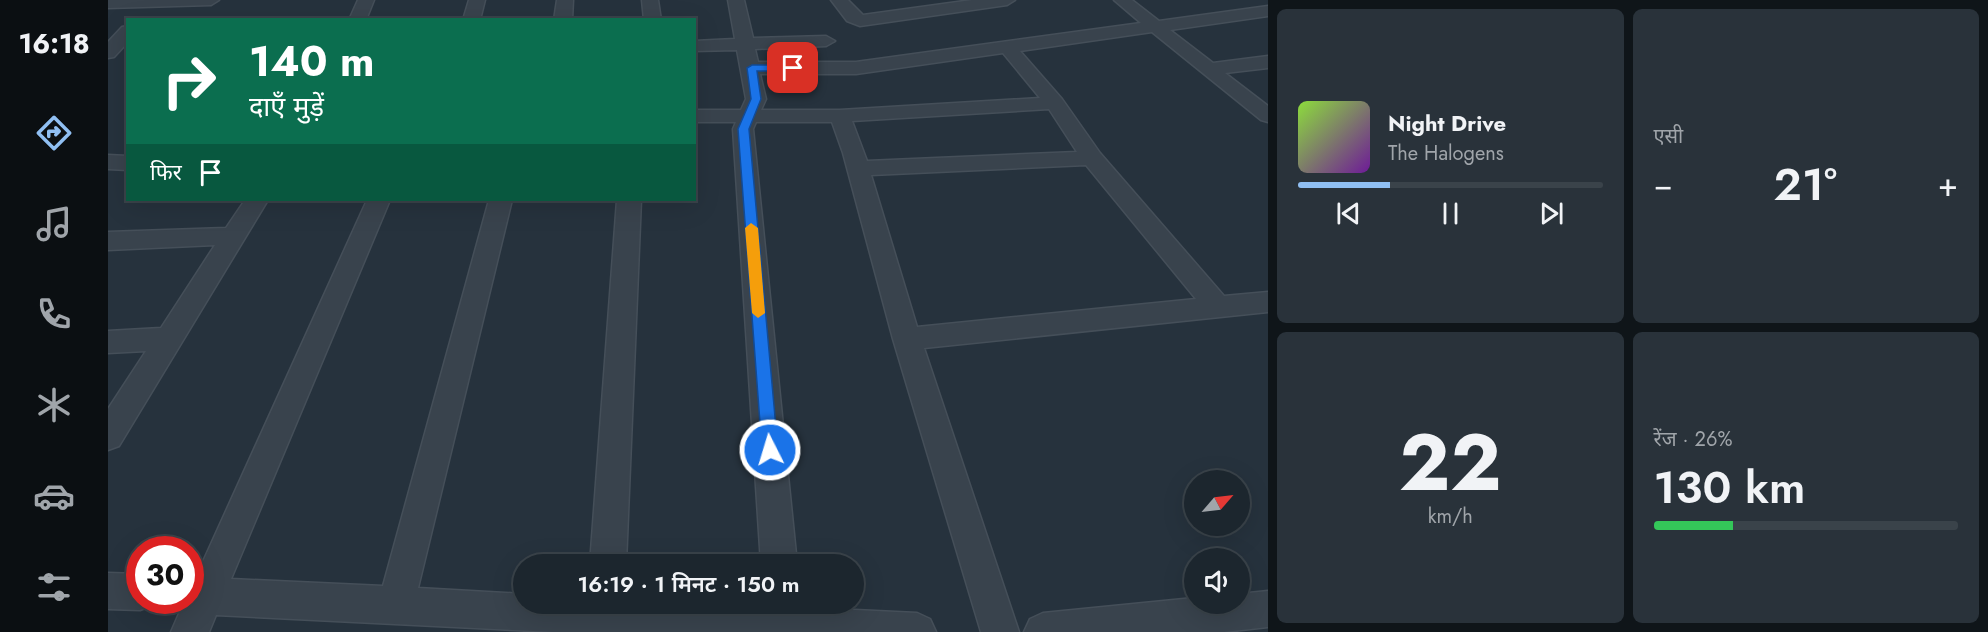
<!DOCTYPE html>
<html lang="hi">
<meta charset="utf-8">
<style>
body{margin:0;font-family:Jost,"Noto Sans Devanagari",sans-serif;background:#29323a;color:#f1f3f6;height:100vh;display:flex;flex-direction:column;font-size:22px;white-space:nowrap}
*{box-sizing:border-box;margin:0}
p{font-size:20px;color:#a0a5aa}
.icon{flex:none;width:33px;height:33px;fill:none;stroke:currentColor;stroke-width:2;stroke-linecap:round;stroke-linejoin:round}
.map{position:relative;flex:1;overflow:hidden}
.panel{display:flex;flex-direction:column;gap:9px;padding:9px;background:#0f1519;width:720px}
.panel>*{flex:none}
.banner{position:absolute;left:18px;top:18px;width:570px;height:183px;border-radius:0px;box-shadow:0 6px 24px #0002,0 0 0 2px #3a434a;background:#0b6e4f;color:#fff;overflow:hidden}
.needle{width:39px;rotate:62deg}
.buttons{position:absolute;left:1076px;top:470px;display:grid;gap:12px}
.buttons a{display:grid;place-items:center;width:66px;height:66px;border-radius:50%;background:#1c262e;box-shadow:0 6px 24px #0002,0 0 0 2px #3a434a;font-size:30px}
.speed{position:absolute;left:18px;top:536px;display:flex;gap:12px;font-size:30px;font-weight:700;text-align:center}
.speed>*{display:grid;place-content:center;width:78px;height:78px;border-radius:50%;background:#1c262e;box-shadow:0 6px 24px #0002,0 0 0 2px #3a434a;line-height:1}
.speed .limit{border:9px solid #d22;background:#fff;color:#111}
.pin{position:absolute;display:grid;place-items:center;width:51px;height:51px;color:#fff;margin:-26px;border-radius:12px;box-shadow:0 3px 9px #0006}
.me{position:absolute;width:66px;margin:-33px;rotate:355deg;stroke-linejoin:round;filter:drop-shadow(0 0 4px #0008)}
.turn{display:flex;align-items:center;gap:21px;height:126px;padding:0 24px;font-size:27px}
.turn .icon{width:78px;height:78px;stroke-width:2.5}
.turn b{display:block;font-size:42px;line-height:51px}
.then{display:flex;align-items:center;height:57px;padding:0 24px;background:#0003;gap:12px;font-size:22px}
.big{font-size:45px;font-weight:600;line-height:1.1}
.panel .widget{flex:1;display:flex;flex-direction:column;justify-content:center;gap:9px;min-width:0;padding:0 21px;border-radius:9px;background:#29323a}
.panel .dial{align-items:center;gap:0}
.dial b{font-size:78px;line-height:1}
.song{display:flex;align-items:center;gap:18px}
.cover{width:72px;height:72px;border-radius:9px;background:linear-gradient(135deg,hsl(90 70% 55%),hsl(280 70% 35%))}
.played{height:6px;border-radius:3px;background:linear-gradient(90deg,#90bff2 30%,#3a434a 30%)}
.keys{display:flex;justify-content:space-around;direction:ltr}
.heat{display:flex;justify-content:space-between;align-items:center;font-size:33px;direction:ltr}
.charge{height:9px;border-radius:4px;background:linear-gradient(90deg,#34c759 26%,#3a434a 0)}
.panel .tiles{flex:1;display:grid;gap:9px;grid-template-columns:repeat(2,1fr)}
.trip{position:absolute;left:405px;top:554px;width:351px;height:60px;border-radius:30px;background:#1c262e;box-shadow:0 6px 24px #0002,0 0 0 2px #3a434a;font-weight:600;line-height:60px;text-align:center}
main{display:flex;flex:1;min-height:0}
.menu{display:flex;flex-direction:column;width:108px;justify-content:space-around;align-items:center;background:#0b0f12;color:#a0a5aa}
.menu .icon{width:42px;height:42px}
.menu .selected{color:#90bff2}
.menu b{font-size:27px;color:#f1f3f6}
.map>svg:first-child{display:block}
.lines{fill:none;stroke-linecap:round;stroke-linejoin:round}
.street-casing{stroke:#454f59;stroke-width:3}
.street{fill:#39434d;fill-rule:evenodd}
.route{fill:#1a73e8;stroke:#114b97;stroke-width:1.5}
.slow{fill:#f59e0b}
</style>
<main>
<nav class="menu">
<b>16:18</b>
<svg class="icon selected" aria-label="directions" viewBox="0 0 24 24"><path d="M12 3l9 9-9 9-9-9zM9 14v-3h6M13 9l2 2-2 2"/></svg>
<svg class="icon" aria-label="music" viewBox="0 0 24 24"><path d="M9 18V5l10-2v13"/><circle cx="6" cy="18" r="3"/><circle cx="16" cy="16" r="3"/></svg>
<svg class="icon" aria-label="phone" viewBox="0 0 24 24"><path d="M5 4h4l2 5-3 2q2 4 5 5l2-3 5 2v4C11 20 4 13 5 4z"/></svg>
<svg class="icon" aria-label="climate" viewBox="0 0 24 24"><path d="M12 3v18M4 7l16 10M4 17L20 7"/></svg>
<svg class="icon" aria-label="car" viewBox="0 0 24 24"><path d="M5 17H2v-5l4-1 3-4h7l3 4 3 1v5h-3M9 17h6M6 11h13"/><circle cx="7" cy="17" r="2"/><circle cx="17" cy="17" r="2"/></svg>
<svg class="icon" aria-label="filters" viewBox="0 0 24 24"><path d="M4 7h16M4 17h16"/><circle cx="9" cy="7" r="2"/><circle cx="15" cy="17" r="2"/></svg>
</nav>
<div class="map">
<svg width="1160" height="632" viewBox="0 0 1160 632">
<rect width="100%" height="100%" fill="#26323d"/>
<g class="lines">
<g class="street-casing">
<g id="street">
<path d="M0,0h111l-8,5 -103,3z"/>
<path d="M250,0h16l-8,20h-17z"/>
<path d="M361,0h16l-5,20h-17z"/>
<path d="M449,0h16l-1,20h-18z"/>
<path d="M534,0h16l3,20h-17z"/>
<path d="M620,0h16l9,38 73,-2 9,5 -9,5 -71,3 3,13h98l285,-39 -27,-23h18l27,21 109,-15v10l-98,14 43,33 55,-7v12l-43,5 43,33v16l-7,-2 -109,-88 -132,19 42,48 38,54 124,143 44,-4v20l-344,36 95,284h-38l-88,-293 -50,-186 -11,-31h-76l-3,7 44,435h-36l-28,-435 3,-7h-42v-12h47l5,-11 -9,-49 -43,1v-10l41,-2zM895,53l37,45 -200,12h-79l5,-11 -6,-25h96zM941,109l28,43 -210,9 -15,-40zM978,165l110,134 -279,28 -46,-152z"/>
<path d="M723,0h17l15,15 109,-15h43l-8,5 -147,21 -13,-5z"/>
<path d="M20,26v16l-14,15 -6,1v-16l14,-15z"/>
<path d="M0,155l20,1v14l-20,-1z"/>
<path d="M137,200h23l-149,246 -11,4v-41l38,-58 -38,2v-22l53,-3 54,-83 -107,5v-18l118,-4z"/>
<path d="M259,200h23l-159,379 152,7 106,-386h23l-94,388 106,6v9h189l204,10 13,6 6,13h-382l-338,-17 -7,17h-38l10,-23 -7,-9h16v-23h6z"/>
<path d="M509,200h24l-15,364h-36z"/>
<path d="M0,573l32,1v26h15l-2,5 -13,5 -32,-1z"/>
<path d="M1160,591v36l-44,5h-200l6,-13 13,-6 151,-15v5h45v-9z"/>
</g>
</g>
<use href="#street" class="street"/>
</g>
<path class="route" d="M644,65h41l5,3 -5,3h-36l4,28 -12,30 29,321 -3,5 -5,2 -6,-2 -2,-5 -24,-321 13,-30 -4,-31z"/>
<path class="slow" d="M643,223l7,5 7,85 -7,5 -6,-5 -7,-85z"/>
</svg>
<div class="buttons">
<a><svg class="needle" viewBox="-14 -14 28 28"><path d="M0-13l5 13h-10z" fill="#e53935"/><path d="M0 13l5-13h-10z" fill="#a0a5aa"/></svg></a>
<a><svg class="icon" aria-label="sound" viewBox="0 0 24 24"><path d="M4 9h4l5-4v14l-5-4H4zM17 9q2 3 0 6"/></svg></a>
</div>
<div class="speed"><div class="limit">30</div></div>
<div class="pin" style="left:685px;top:68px;background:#d93025"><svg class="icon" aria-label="arrive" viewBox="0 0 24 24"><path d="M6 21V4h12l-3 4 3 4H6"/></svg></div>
<svg class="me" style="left:662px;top:450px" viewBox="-20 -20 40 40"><circle r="17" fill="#1a73e8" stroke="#fff" stroke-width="3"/><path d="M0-11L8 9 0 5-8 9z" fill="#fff"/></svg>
<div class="trip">16:19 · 1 मिनट · 150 m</div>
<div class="banner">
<div class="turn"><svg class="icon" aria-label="right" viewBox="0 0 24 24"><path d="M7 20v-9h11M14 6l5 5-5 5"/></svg><div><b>140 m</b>दाएँ मुड़ें</div></div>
<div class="then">फिर<svg class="icon" aria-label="arrive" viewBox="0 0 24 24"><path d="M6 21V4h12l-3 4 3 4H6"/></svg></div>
</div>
</div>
<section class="panel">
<div class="tiles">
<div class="widget">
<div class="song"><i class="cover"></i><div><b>Night Drive</b><p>The Halogens</p></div></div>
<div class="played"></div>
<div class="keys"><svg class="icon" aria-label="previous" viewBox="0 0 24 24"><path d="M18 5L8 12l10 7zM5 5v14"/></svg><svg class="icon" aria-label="pause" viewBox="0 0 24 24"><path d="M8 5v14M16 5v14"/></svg><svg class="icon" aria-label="next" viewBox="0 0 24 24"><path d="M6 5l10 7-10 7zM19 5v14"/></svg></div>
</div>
<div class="widget"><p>एसी</p>
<div class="heat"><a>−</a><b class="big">21°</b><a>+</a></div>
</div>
<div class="widget dial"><b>22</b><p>km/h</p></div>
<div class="widget"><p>रेंज · 26%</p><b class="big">130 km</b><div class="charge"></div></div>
</div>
</section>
</main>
